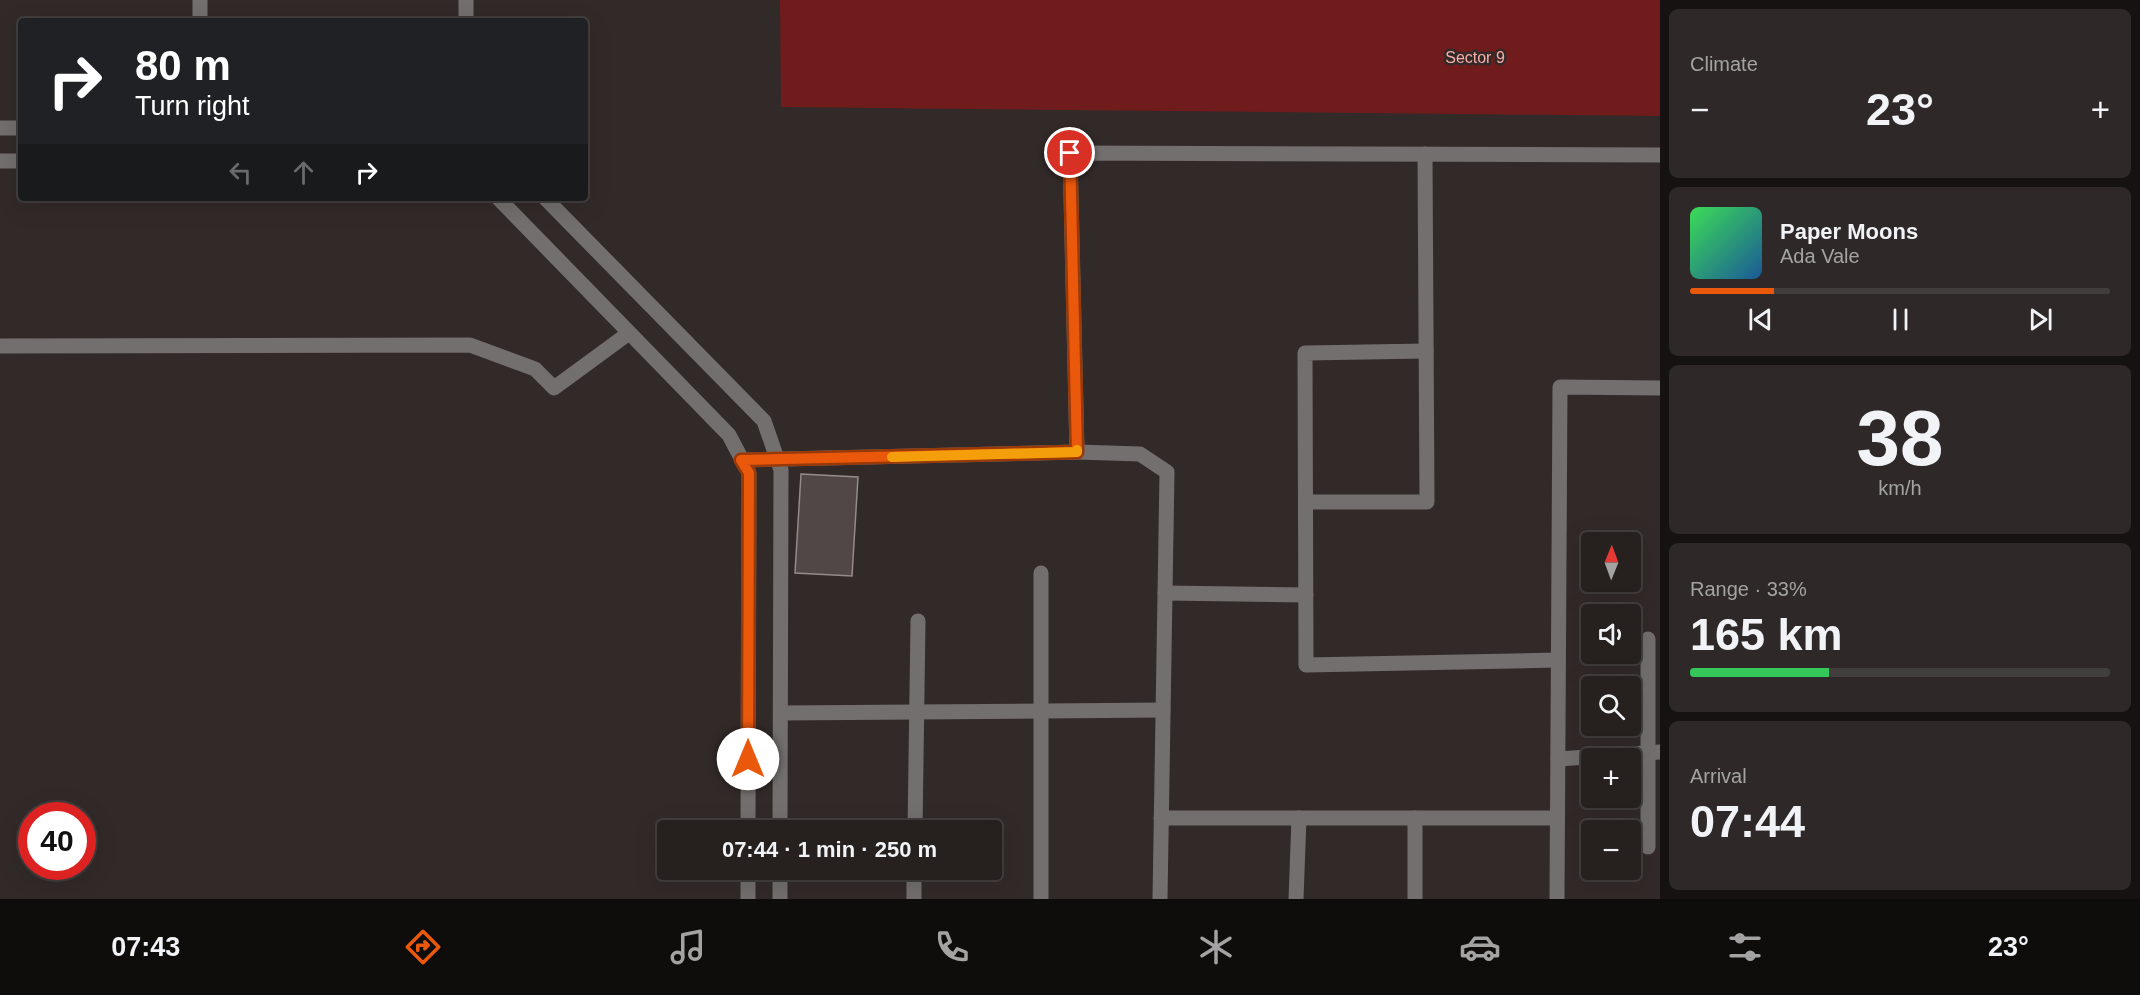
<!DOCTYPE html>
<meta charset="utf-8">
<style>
body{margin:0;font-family:Helvetica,sans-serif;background:#2e2828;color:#f1f3f6;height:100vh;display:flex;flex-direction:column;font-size:22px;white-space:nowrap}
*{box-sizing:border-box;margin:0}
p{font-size:20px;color:#a4a3a4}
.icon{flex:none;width:33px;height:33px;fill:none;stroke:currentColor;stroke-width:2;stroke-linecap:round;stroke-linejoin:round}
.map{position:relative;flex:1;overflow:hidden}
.details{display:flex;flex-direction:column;gap:9px;padding:9px;background:#151211;width:480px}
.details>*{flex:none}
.banner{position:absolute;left:18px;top:18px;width:570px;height:183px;border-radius:6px;box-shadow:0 6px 24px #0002,0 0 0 2px #423e3d;background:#202124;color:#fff;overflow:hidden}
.needle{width:39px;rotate:1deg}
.tools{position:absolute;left:1581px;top:532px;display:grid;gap:12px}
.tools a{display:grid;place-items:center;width:60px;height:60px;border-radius:6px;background:#26201f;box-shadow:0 6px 24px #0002,0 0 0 2px #423e3d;font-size:30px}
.speed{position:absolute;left:18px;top:802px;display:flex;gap:12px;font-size:30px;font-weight:700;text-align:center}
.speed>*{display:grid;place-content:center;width:78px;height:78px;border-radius:50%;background:#26201f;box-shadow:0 6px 24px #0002,0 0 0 2px #423e3d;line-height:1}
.speed .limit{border:9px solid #d22;background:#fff;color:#111}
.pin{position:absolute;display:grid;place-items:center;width:51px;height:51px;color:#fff;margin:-26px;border:3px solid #fff;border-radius:50%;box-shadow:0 2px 6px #0007}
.me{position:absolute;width:66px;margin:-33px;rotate:0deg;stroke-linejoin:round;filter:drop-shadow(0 0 4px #0008)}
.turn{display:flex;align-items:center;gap:21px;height:126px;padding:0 18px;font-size:27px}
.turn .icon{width:78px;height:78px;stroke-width:2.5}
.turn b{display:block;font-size:42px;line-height:51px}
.lanes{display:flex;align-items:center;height:57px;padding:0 18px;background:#0003;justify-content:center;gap:30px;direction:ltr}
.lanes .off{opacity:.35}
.big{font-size:45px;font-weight:700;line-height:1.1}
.details .widget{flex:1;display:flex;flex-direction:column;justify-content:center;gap:9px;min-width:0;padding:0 21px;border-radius:9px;background:#2e2828}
.details .dial{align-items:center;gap:0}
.dial b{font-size:78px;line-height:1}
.song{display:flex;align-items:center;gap:18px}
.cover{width:72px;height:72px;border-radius:9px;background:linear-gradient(135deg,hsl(130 70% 55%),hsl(210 70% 35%))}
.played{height:6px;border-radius:3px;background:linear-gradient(90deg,#ea580c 20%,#423e3d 20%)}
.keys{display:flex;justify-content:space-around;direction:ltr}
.heat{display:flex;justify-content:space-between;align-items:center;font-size:33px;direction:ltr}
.charge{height:9px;border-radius:4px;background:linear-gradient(90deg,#34c759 33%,#423e3d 0)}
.trip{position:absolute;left:657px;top:820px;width:345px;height:60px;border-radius:6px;background:#26201f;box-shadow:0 6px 24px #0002,0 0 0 2px #423e3d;font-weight:700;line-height:60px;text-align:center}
.tabs{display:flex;height:96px;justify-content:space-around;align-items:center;background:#0f0d0c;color:#a4a3a4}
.tabs .icon{width:42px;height:42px}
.tabs .selected{color:#ea580c}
.tabs b{font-size:27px;color:#f1f3f6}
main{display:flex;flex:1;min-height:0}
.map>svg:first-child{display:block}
.green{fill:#711c1c}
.building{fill:#504746;stroke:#958b8a;stroke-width:1.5}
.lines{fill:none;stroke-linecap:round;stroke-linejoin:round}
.minor{stroke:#736f6e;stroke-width:15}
.route-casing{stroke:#983908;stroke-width:15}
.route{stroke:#ea580c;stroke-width:10}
.slow{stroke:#f59e0b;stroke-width:10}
.labels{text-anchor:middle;stroke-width:5;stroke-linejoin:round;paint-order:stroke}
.park-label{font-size:16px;fill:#fbaca5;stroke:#322a29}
</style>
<main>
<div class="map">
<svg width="1660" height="899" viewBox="0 0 1660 899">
<rect width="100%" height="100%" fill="#322a29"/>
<path class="green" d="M780,0h880v116l-879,-9z"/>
<path class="building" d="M801,474l57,3 -6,99 -57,-3z"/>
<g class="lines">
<g class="minor">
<path d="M200,0v21"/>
<path d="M466,21v-21"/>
<path d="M0,128h21"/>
<path d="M0,161h21"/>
<path d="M498,198l231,237 20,38 -1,358"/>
<path d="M545,198l219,223 17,49 -1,361"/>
<path d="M0,346l470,-1 65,24 19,19 75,-55"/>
<path d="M1426,351l-121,2 1,312 252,-5"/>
<path d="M1077,452l63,2 27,18 -7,427"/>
<path d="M742,460l335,-8 -7,-299 590,2"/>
<path d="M1306,502h121l-2,-348"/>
<path d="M1165,593l141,2"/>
<path d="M781,713l382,-3"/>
<path d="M1558,759l102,-7"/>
<path d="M1161,818h396"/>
<path d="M915,831l3,-210"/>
<path d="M1648,847v-208"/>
<path d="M748,899v-29"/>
<path d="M780,899v-29"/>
<path d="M914,899v-29"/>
<path d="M1041,899v-326"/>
<path d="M1296,899l3,-81"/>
<path d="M1415,899v-81"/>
<path d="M1557,899l3,-512 100,1"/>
</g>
</g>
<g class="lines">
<g class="route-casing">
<path id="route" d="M748,759l1,-286 -8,-13 336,-8 -7,-299"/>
</g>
<use href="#route" class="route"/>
<path class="slow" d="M892,457l185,-5v-2"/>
</g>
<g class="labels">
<g class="park-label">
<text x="1475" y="63">Sector 9</text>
</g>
</g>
</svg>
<div class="tools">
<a><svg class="needle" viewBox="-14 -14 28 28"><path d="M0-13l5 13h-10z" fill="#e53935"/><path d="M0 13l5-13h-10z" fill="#a4a3a4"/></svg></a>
<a><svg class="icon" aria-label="sound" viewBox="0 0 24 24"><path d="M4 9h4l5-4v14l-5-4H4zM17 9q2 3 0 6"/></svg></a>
<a><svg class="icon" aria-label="search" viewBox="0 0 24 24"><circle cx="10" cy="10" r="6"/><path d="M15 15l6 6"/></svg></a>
<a>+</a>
<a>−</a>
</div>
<div class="speed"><div class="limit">40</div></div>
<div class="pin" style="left:1070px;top:153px;background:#d93025"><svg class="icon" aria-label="arrive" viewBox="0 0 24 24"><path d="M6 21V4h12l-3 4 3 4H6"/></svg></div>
<svg class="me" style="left:748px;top:759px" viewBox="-20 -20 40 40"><circle r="19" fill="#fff"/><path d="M0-13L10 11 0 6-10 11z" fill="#ea580c"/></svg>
<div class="trip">07:44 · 1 min · 250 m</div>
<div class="banner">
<div class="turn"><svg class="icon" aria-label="right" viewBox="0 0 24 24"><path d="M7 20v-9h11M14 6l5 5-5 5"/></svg><div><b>80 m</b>Turn right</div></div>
<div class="lanes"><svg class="icon off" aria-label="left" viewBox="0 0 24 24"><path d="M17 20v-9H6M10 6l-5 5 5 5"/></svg><svg class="icon off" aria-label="ahead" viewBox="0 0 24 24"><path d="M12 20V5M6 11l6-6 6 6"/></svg><svg class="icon" aria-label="right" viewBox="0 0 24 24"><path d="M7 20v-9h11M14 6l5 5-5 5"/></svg></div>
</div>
</div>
<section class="details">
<div class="widget"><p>Climate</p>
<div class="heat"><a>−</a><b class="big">23°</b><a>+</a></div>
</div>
<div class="widget">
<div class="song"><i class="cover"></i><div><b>Paper Moons</b><p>Ada Vale</p></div></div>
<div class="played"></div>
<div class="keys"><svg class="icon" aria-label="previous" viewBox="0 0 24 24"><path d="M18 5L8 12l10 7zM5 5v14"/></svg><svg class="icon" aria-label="pause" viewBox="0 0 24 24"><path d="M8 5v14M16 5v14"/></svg><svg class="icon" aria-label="next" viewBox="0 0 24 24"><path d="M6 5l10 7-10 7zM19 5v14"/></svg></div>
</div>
<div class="widget dial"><b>38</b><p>km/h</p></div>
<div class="widget"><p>Range · 33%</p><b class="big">165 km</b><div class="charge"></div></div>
<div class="widget"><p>Arrival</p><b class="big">07:44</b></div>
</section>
</main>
<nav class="tabs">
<b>07:43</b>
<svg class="icon selected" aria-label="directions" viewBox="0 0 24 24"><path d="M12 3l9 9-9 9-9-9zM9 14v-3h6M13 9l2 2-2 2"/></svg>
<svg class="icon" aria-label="music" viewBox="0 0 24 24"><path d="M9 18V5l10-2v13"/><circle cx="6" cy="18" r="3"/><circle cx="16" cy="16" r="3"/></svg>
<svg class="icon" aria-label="phone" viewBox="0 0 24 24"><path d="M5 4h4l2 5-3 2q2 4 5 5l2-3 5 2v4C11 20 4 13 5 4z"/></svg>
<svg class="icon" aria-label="climate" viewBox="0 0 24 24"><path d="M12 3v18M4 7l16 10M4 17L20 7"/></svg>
<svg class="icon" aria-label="car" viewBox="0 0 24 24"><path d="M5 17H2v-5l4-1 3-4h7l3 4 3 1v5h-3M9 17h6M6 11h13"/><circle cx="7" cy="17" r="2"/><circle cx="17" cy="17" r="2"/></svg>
<svg class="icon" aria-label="filters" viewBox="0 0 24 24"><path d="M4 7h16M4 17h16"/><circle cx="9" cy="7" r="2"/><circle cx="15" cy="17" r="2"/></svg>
<b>23°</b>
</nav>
